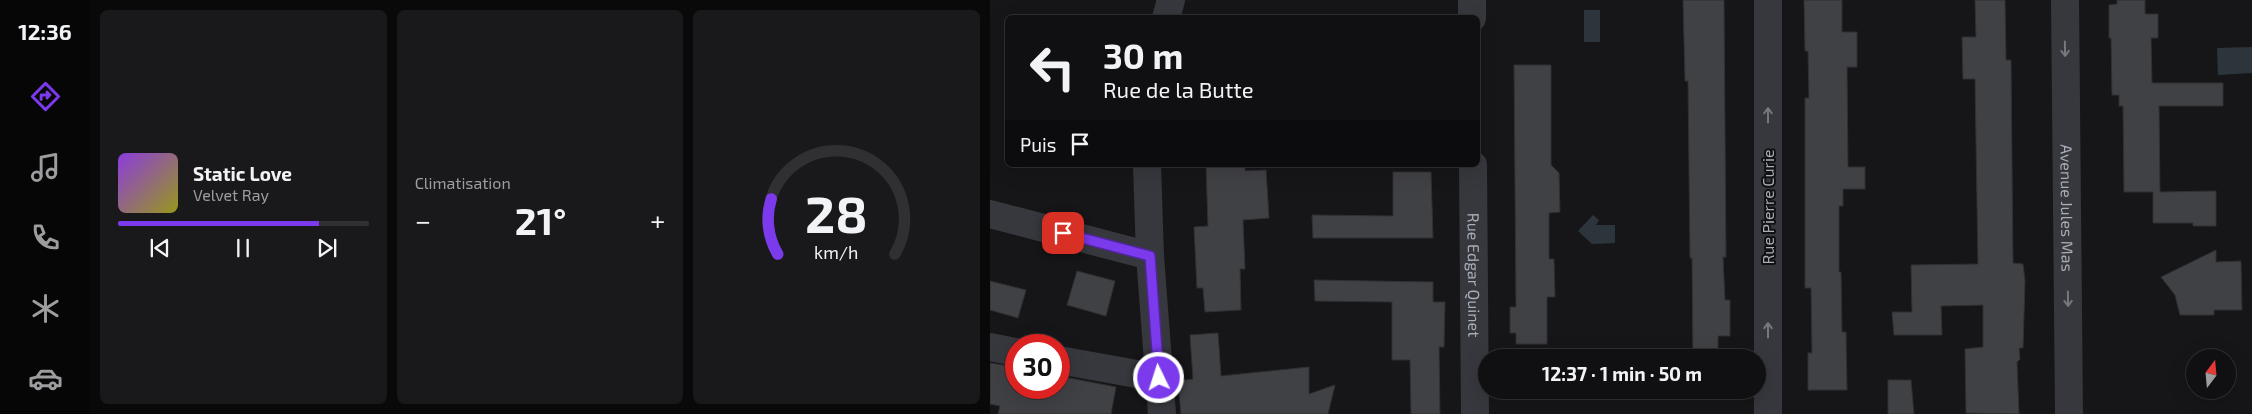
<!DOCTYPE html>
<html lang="fr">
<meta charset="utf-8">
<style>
body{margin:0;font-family:"Exo 2",sans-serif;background:#19191b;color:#f1f3f6;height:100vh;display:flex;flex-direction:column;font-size:19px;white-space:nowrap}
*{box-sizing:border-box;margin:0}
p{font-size:16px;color:#9c9d9f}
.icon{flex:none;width:28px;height:28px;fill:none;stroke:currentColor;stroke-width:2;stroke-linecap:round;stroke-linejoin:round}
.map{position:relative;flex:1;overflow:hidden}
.side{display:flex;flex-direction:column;gap:10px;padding:10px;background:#09090a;width:900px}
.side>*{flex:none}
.guide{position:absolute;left:15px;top:15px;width:475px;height:152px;border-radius:8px;box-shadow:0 5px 20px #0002,0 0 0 1px #303032;background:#101012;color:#f1f3f6;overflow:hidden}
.needle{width:32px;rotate:16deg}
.tools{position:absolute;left:1196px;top:349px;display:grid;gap:10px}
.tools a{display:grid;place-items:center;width:50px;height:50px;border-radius:50%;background:#101012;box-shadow:0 5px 20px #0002,0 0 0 1px #303032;font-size:25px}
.speed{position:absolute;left:15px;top:334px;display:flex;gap:10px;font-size:25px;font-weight:700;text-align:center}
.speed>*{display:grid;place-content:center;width:65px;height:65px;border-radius:50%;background:#101012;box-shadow:0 5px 20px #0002,0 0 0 1px #303032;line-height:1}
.speed .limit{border:8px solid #d22;background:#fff;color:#111}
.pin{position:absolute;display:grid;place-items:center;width:42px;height:42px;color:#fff;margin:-21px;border-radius:10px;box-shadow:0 2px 8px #0006}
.me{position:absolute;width:55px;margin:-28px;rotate:356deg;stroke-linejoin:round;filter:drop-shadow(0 0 4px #0008)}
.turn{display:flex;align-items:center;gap:18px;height:105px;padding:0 15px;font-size:22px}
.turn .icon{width:65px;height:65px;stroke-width:2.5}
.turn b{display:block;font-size:35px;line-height:42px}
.then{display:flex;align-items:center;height:48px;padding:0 15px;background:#0003;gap:10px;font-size:19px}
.big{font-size:38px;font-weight:700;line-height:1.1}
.side .tile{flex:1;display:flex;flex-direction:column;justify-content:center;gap:8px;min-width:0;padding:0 18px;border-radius:8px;background:#19191b}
.side .dial{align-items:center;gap:0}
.dial svg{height:130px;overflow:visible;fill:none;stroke:#303032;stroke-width:7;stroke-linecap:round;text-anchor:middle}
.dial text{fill:#f1f3f6;stroke:none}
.song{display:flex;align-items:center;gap:15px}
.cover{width:60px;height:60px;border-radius:8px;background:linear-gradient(135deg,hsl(270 70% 55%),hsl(60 70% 35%))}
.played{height:5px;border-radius:2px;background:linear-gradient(90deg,#7c3aed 80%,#303032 80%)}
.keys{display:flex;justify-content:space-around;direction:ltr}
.heat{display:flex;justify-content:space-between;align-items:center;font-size:28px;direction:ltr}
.side .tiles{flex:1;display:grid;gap:10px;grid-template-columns:repeat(3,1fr)}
.trip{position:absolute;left:488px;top:349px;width:288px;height:50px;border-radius:25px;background:#101012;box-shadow:0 5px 20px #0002,0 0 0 1px #303032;font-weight:700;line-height:50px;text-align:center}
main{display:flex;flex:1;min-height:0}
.tabs{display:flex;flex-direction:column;width:90px;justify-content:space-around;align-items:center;background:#060607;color:#9c9d9f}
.tabs .icon{width:35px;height:35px}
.tabs .on{color:#7c3aed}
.tabs b{font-size:22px;color:#f1f3f6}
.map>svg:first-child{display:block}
.water{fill:#2c353c}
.building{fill:#404145;stroke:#303034}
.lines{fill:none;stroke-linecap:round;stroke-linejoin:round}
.minor{stroke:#37383d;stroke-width:28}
.oneway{stroke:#757881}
.route-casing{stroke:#51269a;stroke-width:12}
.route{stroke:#7c3aed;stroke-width:9}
.labels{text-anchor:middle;stroke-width:4;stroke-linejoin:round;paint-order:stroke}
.street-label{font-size:16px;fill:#a8adb8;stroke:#111113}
</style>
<main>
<nav class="tabs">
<b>12:36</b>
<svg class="icon on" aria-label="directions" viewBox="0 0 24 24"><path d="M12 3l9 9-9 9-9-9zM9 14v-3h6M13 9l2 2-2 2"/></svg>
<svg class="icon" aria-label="music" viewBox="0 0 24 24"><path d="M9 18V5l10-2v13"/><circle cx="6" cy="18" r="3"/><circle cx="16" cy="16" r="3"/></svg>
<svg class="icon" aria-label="phone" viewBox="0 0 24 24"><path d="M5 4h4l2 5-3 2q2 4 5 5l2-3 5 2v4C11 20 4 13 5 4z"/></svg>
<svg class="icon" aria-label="climate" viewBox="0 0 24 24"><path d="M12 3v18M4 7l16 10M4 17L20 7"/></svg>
<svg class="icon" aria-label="car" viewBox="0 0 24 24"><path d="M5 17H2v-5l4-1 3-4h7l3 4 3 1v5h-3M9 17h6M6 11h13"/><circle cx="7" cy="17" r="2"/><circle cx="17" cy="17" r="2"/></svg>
</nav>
<section class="side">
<div class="tiles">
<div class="tile">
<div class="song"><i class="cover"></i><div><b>Static Love</b><p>Velvet Ray</p></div></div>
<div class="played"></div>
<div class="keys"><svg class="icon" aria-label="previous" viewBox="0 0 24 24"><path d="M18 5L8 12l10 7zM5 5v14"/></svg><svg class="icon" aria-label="pause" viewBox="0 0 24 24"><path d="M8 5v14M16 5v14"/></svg><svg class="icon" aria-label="next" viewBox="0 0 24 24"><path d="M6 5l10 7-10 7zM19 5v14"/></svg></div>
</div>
<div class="tile"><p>Climatisation</p>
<div class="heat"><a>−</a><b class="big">21°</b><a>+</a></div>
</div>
<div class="tile dial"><svg viewBox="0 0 100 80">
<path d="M14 69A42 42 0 1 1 86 69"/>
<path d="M14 69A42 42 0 0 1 10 35" stroke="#7c3aed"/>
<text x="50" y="56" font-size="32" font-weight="700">28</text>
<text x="50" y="72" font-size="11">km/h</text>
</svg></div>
</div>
</section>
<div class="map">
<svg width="1262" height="414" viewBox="0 0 1262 414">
<rect width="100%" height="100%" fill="#161618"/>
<g class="water">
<rect x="594" y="10" width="16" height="32"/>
<path d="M1262,47v26l-34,2 -1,-27z"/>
<path d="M603,215l6,5 -3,5h19v18l-23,1 -14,-13z"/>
</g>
<g class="building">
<path d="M693,0h41l2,257h-3l2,43h5v36h-12v22h-25l-1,-100h-2l-2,-177h-3z"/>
<path d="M814,0h38v32h15v35h-10l1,100h17v22h-22v17h-4v66h2l1,60h4l1,58h-39v-37h4l-1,-65h-6v-190h4l-1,-47h-3z"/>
<path d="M985,0h30l1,60h5l2,203 10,1 2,17 -2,67h-4l1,11 -3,3 2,52 -53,-1 -1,-64 18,-2v-42l-42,1 1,29h-48l-2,-23h20l-1,-47 67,-1 -3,-185h-12l-1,-42h14z"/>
<path d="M1127,0h28v14h13v24h-7l1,45h71v23h-64l1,86 56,-1v35h-23v-3h-40v-31h-29l-1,-86h-4v-11h-7l-1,-57h-2v-33l8,-1z"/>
<path d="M524,65h37v100l8,8 1,39 -11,1v46h5l1,38h-8v47h-31v-11h-6v-26h6z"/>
<path d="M216,165h39v6l21,-1 3,48 -26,2 2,49h-5l1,41 -36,2 -2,-24h-6l-3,-61 14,-1z"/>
<path d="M403,172h38l2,66h-120l-1,-23 81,1z"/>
<path d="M1226,250v12l25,-1 1,49h-28v5h-34l-5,-20 -14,-18z"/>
<path d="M87,271l38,10 -9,35 -39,-11z"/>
<path d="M324,280l119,2v20h12l-1,45h-5l1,67h-29l-1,-54h-18v-58l-77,-1z"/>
<path d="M0,281l36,9 -8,28 -28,-8z"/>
<path d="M228,333l3,43 88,-9v27l26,-9 -7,29h-147l-3,-33 15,-2 -3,-44z"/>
<path d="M0,363l26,4v21h43v-12l57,11 -5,27h-113l2,-8 -10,-2z"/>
<path d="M898,380h23l3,34h-26z"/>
</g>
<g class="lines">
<g class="minor">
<path d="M482,0v18"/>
<path d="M778,0v414"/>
<path id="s1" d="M1075,0l4,414"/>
<path d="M176,18l5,-18"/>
<path d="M157,165l3,91 12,158"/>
<path id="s2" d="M483,165l2,249"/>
<path d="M0,214l160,42"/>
<path d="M0,347l26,5"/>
<path d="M69,360l100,18"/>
</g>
</g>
<defs><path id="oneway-shaft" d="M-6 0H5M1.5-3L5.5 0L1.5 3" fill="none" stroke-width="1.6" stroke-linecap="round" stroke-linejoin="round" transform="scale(1.25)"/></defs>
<g class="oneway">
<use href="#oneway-shaft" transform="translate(1075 49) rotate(89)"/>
<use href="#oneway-shaft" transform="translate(778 115) rotate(-90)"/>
<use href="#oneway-shaft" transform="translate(1078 299) rotate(89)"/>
<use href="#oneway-shaft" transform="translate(778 330) rotate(-90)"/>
</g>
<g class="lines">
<g class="route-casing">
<path id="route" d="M73,233l87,23 9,122"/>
</g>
<use href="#route" class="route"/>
</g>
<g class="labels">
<g class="street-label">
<text transform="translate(778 207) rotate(-90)" y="6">Rue Pierre Curie</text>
<text dy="6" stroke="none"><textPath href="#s1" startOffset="208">Avenue Jules Mas</textPath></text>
<text dy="6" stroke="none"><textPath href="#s2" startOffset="110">Rue Edgar Quinet</textPath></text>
</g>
</g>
</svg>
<div class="tools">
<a><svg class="needle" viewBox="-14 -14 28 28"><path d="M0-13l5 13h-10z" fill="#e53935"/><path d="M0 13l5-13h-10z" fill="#9c9d9f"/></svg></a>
</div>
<div class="speed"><div class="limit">30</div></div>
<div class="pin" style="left:73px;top:233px;background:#d93025"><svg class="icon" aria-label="arrive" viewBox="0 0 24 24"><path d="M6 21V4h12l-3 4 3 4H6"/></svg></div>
<svg class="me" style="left:169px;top:378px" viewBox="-20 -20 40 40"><circle r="17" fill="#7c3aed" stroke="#fff" stroke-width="3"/><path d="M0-11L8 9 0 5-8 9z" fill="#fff"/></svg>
<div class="trip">12:37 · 1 min · 50 m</div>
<div class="guide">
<div class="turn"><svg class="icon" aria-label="left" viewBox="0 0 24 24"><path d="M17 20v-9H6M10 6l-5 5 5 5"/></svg><div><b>30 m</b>Rue de la Butte</div></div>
<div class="then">Puis<svg class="icon" aria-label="arrive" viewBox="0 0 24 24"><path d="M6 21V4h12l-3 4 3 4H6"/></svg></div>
</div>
</div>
</main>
